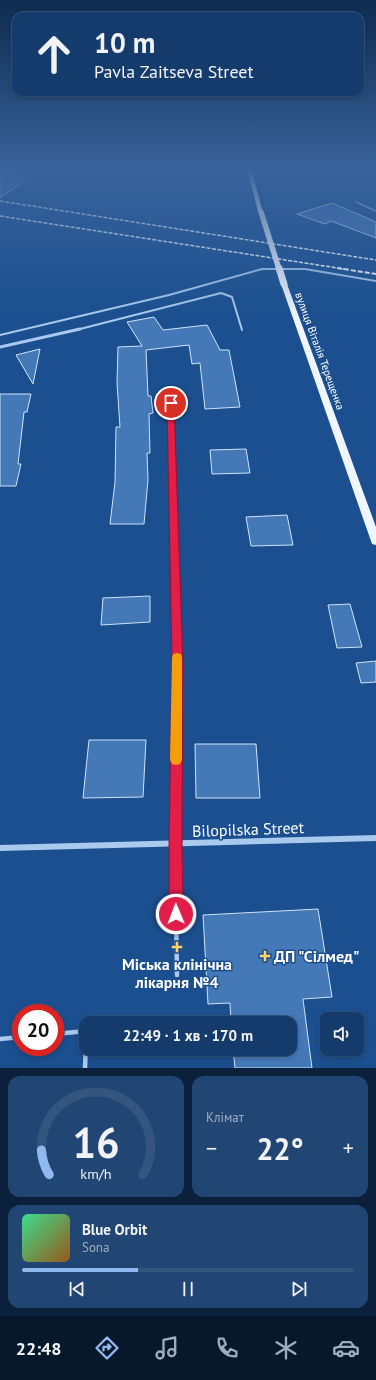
<!DOCTYPE html>
<html lang="uk">
<meta charset="utf-8">
<style>
body{margin:0;font-family:"PT Sans",sans-serif;background:#214673;color:#f1f3f6;height:100vh;display:flex;flex-direction:column;font-size:15px;white-space:nowrap}
*{box-sizing:border-box;margin:0}
p{font-size:13px;color:#9dadc1}
.icon{flex:none;width:22px;height:22px;fill:none;stroke:currentColor;stroke-width:2;stroke-linecap:round;stroke-linejoin:round}
.map{position:relative;height:1068px;overflow:hidden}
.drawer{display:flex;flex-direction:column;gap:8px;padding:8px;background:#0b203b;flex:1}
.drawer>*{flex:none}
.top-card{position:absolute;left:12px;top:12px;width:352px;height:84px;border-radius:12px;box-shadow:0 2px 6px #0003,0 0 0 1px #33557e;background:#143b6b;color:#f1f3f6;overflow:hidden}
.tools{position:absolute;left:320px;top:1012px;display:grid;gap:8px}
.tools a{display:grid;place-items:center;width:44px;height:44px;border-radius:8px;background:#143b6b;box-shadow:0 2px 6px #0003,0 0 0 1px #33557e;font-size:20px}
.speed{position:absolute;left:12px;top:1004px;display:flex;gap:8px;font-size:20px;font-weight:700;text-align:center}
.speed>*{display:grid;place-content:center;width:52px;height:52px;border-radius:50%;background:#143b6b;box-shadow:0 2px 6px #0003,0 0 0 1px #33557e;line-height:1}
.speed .limit{border:6px solid #d22;background:#fff;color:#111}
.pin{position:absolute;display:grid;place-items:center;width:34px;height:34px;color:#fff;margin:-17px;border:2px solid #fff;border-radius:50%;box-shadow:0 1px 4px #0007}
.me{position:absolute;width:44px;margin:-22px;rotate:359deg;stroke-linejoin:round;filter:drop-shadow(0 0 3px #0008)}
.turn{display:flex;align-items:center;gap:14px;height:84px;padding:0 16px;font-size:18px}
.turn .icon{width:52px;height:52px;stroke-width:2.5}
.turn b{display:block;font-size:28px;line-height:34px}
.big{font-size:30px;font-weight:600;line-height:1.1}
.drawer .widget{flex:1;display:flex;flex-direction:column;justify-content:center;gap:6px;min-width:0;padding:0 14px;border-radius:12px;background:#214673}
.drawer .dial{align-items:center;gap:0}
.dial svg{height:104px;overflow:visible;fill:none;stroke:#33557e;stroke-width:7;stroke-linecap:round;text-anchor:middle}
.dial text{fill:#f1f3f6;stroke:none}
.song{display:flex;align-items:center;gap:12px}
.cover{width:48px;height:48px;border-radius:6px;background:linear-gradient(135deg,hsl(150 70% 55%),hsl(30 70% 35%))}
.played{height:4px;border-radius:2px;background:linear-gradient(90deg,#90b9f0 35%,#33557e 35%)}
.keys{display:flex;justify-content:space-around;direction:ltr}
.heat{display:flex;justify-content:space-between;align-items:center;font-size:22px;direction:ltr}
.drawer .tiles{flex:1;display:grid;gap:8px;grid-template-columns:1fr 1fr}
.widget:last-child{grid-column:span 2}
.trip{position:absolute;left:79px;top:1016px;width:218px;height:40px;border-radius:12px;background:#143b6b;box-shadow:0 2px 6px #0003,0 0 0 1px #33557e;font-weight:600;line-height:40px;text-align:center}
.menu{display:flex;height:64px;justify-content:space-around;align-items:center;background:#08182b;color:#9dadc1}
.menu .icon{width:28px;height:28px}
.menu .selected{color:#90b9f0}
.menu b{font-size:18px;color:#f1f3f6}
.map>svg:first-child{display:block}
.building{fill:#4478b7;stroke:#cfe3fa}
.lines{fill:none;stroke-linecap:round;stroke-linejoin:round}
.service-far2{stroke:#a9c9ee;stroke-width:1.5}
.service-far1{stroke:#a9c9ee;stroke-width:2}
.service{stroke:#a9c9ee;stroke-width:4.5}
.minor-far3{stroke:#a9c9ee;stroke-width:3}
.minor-far2{stroke:#a9c9ee;stroke-width:3.5}
.minor-far1{stroke:#a9c9ee;stroke-width:5}
.minor{stroke:#a9c9ee;stroke-width:6}
.primary{fill:#f0f6ff;fill-rule:evenodd}
.rail-far1{stroke:#fff;stroke-width:1.5;stroke-dasharray:4 1.5;stroke-linecap:butt}
.rail{stroke:#fff;stroke-width:2;stroke-dasharray:5 2;stroke-linecap:butt}
.primary-bridge-far1{stroke:#f0f6ff;stroke-width:5.5}
.primary-bridge{stroke:#f0f6ff;stroke-width:7}
.route{fill:#e11d48;stroke:#92132f}
.slow{fill:#f59e0b}
.poi-dot{fill:#ffd166;stroke:#1b4f8f;stroke-width:1.5}
.labels{text-anchor:middle;stroke-width:3;stroke-linejoin:round;paint-order:stroke}
.far-street-label{font-size:11px;fill:#fff;stroke:#1b4f8f}
.near-street-label{font-size:16px;fill:#fff;stroke:#1b4f8f}
.near-poi-label{font-size:16px;font-weight:bold;fill:#fff;stroke:#1b4f8f;text-anchor:start}
</style>
<div class="map">
<svg width="376" height="1068" viewBox="0 0 376 1068">
<rect width="100%" height="100%" fill="#1b4f8f"/>
<g class="building">
<path d="M0,168h9l16,13 -25,17z"/>
<path d="M332,203l44,19v16l-45,-17 -6,3 -28,-10z"/>
<path d="M154,317l9,13 44,-5 13,25h9l11,57 -35,2 -5,-46 -8,1 -3,-19 -43,5 2,46h3l2,17 -4,1 1,39h-3l1,27 -4,44h-34l5,-42 1,-55h4l-3,-44 1,-36 24,-1 -15,-24z"/>
<path d="M40,349l-7,35 -17,-29z"/>
<path d="M0,394h31l-4,18h-3l-6,52h3l-5,22h-16z"/>
<path d="M246,449l4,24 -38,1 -2,-24z"/>
<path d="M287,515l6,30 -42,1 -5,-29z"/>
<path d="M150,596v26l-49,3 2,-27z"/>
<path d="M350,604l12,43 -25,1 -9,-43z"/>
<path d="M376,661v21l-15,1 -5,-20z"/>
<path d="M89,740h57l-3,57 -60,1z"/>
<path d="M195,744h61l4,54h-64z"/>
<path d="M318,909l14,88 -29,2 9,69h-77l-2,-19h57v-26h-59l-1,-20 -22,1 -5,-89z"/>
</g>
<g class="lines">
<g class="service-far2">
<path d="M356,202l20,9"/>
<path d="M262,269h38"/>
</g>
<g class="service-far1">
<path d="M80,329l141,-36 11,4 10,33"/>
<path d="M0,335l169,-40 93,-26h43l71,12"/>
</g>
<g class="service">
<path d="M175,844l2,131"/>
<path d="M55,1034l31,-3"/>
<path d="M0,1039l21,-2"/>
<path d="M85,1068l1,-23"/>
</g>
<path class="minor-far3" d="M0,347l80,-18"/>
<path class="minor-far2" d="M171,403l4,165"/>
<path class="minor-far1" d="M175,567l2,96 -1,123"/>
<g class="minor">
<path d="M175,844l1,-59"/>
<path d="M0,848l376,-10"/>
</g>
<g class="primary">
<path d="M247,168h4l12,45 -5,-1z"/>
<path d="M284,282l3,2 89,243v18l-4,-1 -1,-3 -90,-257z"/>
</g>
<g class="rail-far1">
<path d="M0,201l376,59"/>
<path d="M0,216l344,53"/>
</g>
<path class="rail" d="M337,268l39,6"/>
<path class="primary-bridge-far1" d="M261,212l18,57"/>
<path class="primary-bridge" d="M279,268l5,16"/>
</g>
<linearGradient id="sky" x2="0" y2="1"><stop stop-color="#0f2b4f"/><stop offset="0.53" stop-color="#39639b"/><stop offset="1" stop-color="#39639b" stop-opacity="0"/></linearGradient>
<rect width="376" height="317" fill="url(#sky)"/>
<path class="route" d="M171,401l3,2 9,260 -1,181 1,70 -2,4 -5,2 -5,-2 -2,-4v-70l3,-181 -5,-260z"/>
<path class="slow" d="M177,653l4,1 1,4v102l-2,4 -4,1 -4,-1 -2,-4 2,-102 1,-4z"/>
<g class="poi-dot">
<path d="M175 941h4v4h4v4h-4v4h-4v-4h-4v-4h4z"/>
<path d="M263 950h4v4h4v4h-4v4h-4v-4h-4v-4h4z"/>
</g>
<g class="labels">
<g class="far-street-label">
<text transform="translate(320 351) rotate(70)" y="4">вулиця Віталія Терещенка</text>
</g>
<g class="near-street-label">
<text transform="translate(248 829) rotate(-2)" y="6">Bilopilska Street</text>
</g>
<g class="near-poi-label">
<text x="274" y="962">ДП "Сілмед"</text>
<text x="177" y="970" text-anchor="middle">Міська клінічна<tspan x="177" dy="18">лікарня №4</tspan></text>
</g>
</g>
</svg>
<div class="tools">
<a><svg class="icon" aria-label="sound" viewBox="0 0 24 24"><path d="M4 9h4l5-4v14l-5-4H4zM17 9q2 3 0 6"/></svg></a>
</div>
<div class="speed"><div class="limit">20</div></div>
<div class="pin" style="left:171px;top:403px;background:#d93025"><svg class="icon" aria-label="arrive" viewBox="0 0 24 24"><path d="M6 21V4h12l-3 4 3 4H6"/></svg></div>
<svg class="me" style="left:176px;top:914px" viewBox="-20 -20 40 40"><circle r="17" fill="#e11d48" stroke="#fff" stroke-width="3"/><path d="M0-11L8 9 0 5-8 9z" fill="#fff"/></svg>
<div class="trip">22:49 · 1 хв · 170 m</div>
<div class="top-card">
<div class="turn"><svg class="icon" aria-label="ahead" viewBox="0 0 24 24"><path d="M12 20V5M6 11l6-6 6 6"/></svg><div><b>10 m</b>Pavla Zaitseva Street</div></div>
</div>
</div>
<section class="drawer">
<div class="tiles">
<div class="widget dial"><svg viewBox="0 0 100 80">
<path d="M14 69A42 42 0 1 1 86 69"/>
<path d="M14 69A42 42 0 0 1 8 50" stroke="#90b9f0"/>
<text x="50" y="56" font-size="32" font-weight="700">16</text>
<text x="50" y="72" font-size="11">km/h</text>
</svg></div>
<div class="widget"><p>Клімат</p>
<div class="heat"><a>−</a><b class="big">22°</b><a>+</a></div>
</div>
<div class="widget">
<div class="song"><i class="cover"></i><div><b>Blue Orbit</b><p>Sona</p></div></div>
<div class="played"></div>
<div class="keys"><svg class="icon" aria-label="previous" viewBox="0 0 24 24"><path d="M18 5L8 12l10 7zM5 5v14"/></svg><svg class="icon" aria-label="pause" viewBox="0 0 24 24"><path d="M8 5v14M16 5v14"/></svg><svg class="icon" aria-label="next" viewBox="0 0 24 24"><path d="M6 5l10 7-10 7zM19 5v14"/></svg></div>
</div>
</div>
</section>
<nav class="menu">
<b>22:48</b>
<svg class="icon selected" aria-label="directions" viewBox="0 0 24 24"><path d="M12 3l9 9-9 9-9-9zM9 14v-3h6M13 9l2 2-2 2"/></svg>
<svg class="icon" aria-label="music" viewBox="0 0 24 24"><path d="M9 18V5l10-2v13"/><circle cx="6" cy="18" r="3"/><circle cx="16" cy="16" r="3"/></svg>
<svg class="icon" aria-label="phone" viewBox="0 0 24 24"><path d="M5 4h4l2 5-3 2q2 4 5 5l2-3 5 2v4C11 20 4 13 5 4z"/></svg>
<svg class="icon" aria-label="climate" viewBox="0 0 24 24"><path d="M12 3v18M4 7l16 10M4 17L20 7"/></svg>
<svg class="icon" aria-label="car" viewBox="0 0 24 24"><path d="M5 17H2v-5l4-1 3-4h7l3 4 3 1v5h-3M9 17h6M6 11h13"/><circle cx="7" cy="17" r="2"/><circle cx="17" cy="17" r="2"/></svg>
</nav>
